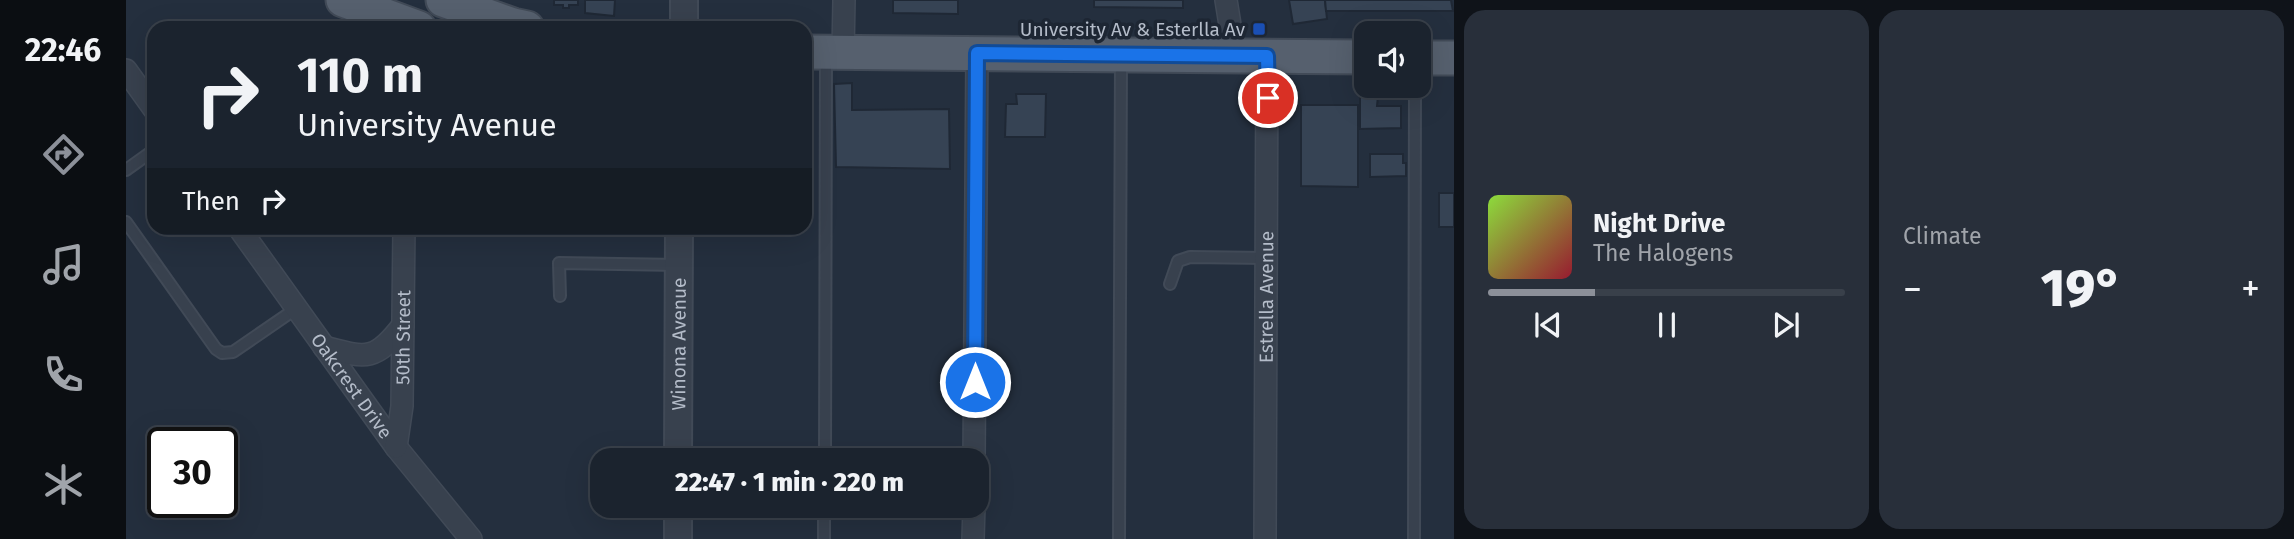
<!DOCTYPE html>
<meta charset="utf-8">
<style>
body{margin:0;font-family:"Fira Sans",sans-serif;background:#282f3a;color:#f1f3f6;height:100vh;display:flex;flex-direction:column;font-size:26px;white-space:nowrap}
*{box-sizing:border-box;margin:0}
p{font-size:23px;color:#a0a4aa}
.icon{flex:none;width:38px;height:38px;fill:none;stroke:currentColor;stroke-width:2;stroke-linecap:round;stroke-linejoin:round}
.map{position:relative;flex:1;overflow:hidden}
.panel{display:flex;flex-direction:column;gap:10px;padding:10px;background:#0f1319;width:840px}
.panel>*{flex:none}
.top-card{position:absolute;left:21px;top:21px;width:665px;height:214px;border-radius:21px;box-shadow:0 7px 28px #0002,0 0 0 2px #39404a;background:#1b232e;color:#f1f3f6;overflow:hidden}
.buttons{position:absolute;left:1228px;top:21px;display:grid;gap:14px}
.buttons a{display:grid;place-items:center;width:77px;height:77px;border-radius:14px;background:#1b232e;box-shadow:0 7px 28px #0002,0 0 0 2px #39404a;font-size:35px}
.speed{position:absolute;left:21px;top:427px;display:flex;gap:14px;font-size:35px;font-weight:700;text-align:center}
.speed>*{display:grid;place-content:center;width:91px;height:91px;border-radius:50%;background:#1b232e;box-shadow:0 7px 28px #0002,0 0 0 2px #39404a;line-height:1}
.speed .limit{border:4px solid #111;border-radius:10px;background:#fff;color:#111}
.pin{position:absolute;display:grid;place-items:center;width:60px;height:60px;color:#fff;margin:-30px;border:4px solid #fff;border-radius:50%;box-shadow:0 2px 7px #0007}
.me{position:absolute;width:77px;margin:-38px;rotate:0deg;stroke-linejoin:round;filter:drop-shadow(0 0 5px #0008)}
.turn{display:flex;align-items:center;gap:24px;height:147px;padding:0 35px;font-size:32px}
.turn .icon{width:91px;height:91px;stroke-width:2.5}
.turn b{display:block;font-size:49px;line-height:60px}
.then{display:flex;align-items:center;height:66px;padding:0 35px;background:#0003;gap:14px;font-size:26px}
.big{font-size:52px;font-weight:800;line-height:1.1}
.panel .tile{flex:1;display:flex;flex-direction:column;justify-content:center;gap:10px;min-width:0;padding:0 24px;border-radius:21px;background:#282f3a}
.song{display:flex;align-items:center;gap:21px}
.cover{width:84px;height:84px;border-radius:10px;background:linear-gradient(135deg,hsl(90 70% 55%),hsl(350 70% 35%))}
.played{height:7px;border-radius:4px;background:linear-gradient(90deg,#8c9099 30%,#39404a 30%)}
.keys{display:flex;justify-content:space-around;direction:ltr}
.heat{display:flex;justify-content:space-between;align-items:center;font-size:38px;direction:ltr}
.panel .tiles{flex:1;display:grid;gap:10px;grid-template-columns:repeat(2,1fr)}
.trip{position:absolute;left:464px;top:448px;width:399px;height:70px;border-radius:21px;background:#1b232e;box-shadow:0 7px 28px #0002,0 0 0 2px #39404a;font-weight:800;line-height:70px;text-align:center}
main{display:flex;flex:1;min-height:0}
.tabs{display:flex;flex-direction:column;width:126px;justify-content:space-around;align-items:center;background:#0b0e12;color:#a0a4aa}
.tabs .icon{width:49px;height:49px}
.tabs .on{color:#8c9099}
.tabs b{font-size:32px;color:#f1f3f6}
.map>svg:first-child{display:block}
.building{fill:#364354;stroke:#1f2835;stroke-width:2}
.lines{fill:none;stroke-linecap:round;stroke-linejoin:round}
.service-casing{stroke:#414a57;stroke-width:14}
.minor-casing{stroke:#414a57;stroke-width:24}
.tertiary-casing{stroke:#414a57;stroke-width:30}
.primary-casing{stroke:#414a57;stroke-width:37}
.service{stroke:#38414e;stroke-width:10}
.minor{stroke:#38414e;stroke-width:21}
.tertiary{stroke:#38414e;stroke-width:26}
.primary{stroke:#56606e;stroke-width:33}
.route-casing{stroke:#114b97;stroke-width:18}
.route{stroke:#1a73e8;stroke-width:12}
.transit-dot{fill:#1a4fb4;stroke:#1d2633;stroke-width:2.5}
.labels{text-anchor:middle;stroke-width:7;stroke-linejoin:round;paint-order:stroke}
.poi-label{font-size:19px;fill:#b4bcc9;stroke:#1d2633;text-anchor:end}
.street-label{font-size:19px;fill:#b4bcc9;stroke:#1d2633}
</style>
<main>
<nav class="tabs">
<b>22:46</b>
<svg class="icon on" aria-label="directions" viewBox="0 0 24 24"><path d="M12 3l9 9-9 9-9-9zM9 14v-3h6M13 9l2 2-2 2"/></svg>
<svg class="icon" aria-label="music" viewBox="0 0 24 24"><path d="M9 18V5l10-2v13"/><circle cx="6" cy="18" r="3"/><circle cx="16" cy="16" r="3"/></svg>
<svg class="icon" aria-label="phone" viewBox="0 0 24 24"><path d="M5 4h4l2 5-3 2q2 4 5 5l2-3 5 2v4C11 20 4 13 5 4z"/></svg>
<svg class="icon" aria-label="climate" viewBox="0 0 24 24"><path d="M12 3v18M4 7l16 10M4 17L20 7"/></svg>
</nav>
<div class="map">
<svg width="1328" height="539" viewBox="0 0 1328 539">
<rect width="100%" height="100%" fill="#242f3e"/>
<g class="building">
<path d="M428,0h24v5h-9v3h-6v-3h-9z"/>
<path d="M459,0h30l-1,16 -29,-3z"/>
<path d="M767,0h65v14l-65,-1z"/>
<path d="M968,0h89v8l-89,-1z"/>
<path d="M1163,0h36l2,19 -34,5z"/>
<path d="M1199,0h126l2,11h-127z"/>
<path d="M726,83v27l97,-1 1,60 -114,-2 -2,-83z"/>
<path d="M890,94h30l-1,43h-40l1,-33h11z"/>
<path d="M1234,96h18l-1,10h24v22l-41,1z"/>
<path d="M1175,105h57v82l-57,-1z"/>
<rect x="679" y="137" width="4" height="39"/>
<path d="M1244,154h33v9h3v13l-36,1z"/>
<rect x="1313" y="193" width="15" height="34"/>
</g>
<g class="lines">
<g class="service-casing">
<g id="service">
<path d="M0,170l28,-20"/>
<path d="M0,222l90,127 6,4 11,-1 64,-44"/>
<path d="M1044,284l8,-23 12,-4 77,1"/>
<path d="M434,296l-1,-33 120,2"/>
<path d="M699,460l1,-403"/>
<path d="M698,539v-33"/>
<path d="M993,539l2,-481"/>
<path d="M1288,539l1,-453"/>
</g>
</g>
<g class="minor-casing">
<g id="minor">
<path d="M1100,0l9,56"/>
<path d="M717,52l1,-52"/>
<path d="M0,70l28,39"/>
<path id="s1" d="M113,228l157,219 75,92"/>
<path d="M198,347c42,11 51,15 79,-22"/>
<path id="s2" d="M270,447l6,-41 2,-178"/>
<path d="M848,460l3,-407"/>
<path d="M847,539l1,-33"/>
<path id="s3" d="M1139,539l2,-483"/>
</g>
</g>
<g class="tertiary-casing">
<g id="tertiary">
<path d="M558,28v-28"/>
<path id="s4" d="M552,460l1,-232"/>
<path d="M552,539v-33"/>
</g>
</g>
<g class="primary-casing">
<g id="primary">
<path d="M217,0l76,28"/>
<path d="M317,0l70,25 14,3"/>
<path d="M679,52l562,5"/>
<path d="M1293,58h35"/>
</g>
</g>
<use href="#service" class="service"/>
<use href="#minor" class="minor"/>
<use href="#tertiary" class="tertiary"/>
<use href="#primary" class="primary"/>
</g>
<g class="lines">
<g class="route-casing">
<path id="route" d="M849,382l2,-329 290,3 1,42"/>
</g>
<use href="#route" class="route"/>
</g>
<rect class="transit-dot" x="1126" y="22" width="14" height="14" rx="3.5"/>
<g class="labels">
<g class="poi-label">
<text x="1119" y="36">University Av &amp; Esterlla Av</text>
</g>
<g class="street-label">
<text dy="7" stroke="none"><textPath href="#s3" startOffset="242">Estrella Avenue</textPath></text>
<text dy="7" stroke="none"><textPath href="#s2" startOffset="110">50th Street</textPath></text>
<text dy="7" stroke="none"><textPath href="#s4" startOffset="116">Winona Avenue</textPath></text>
<text dy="7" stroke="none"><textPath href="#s1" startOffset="194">Oakcrest Drive</textPath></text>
</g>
</g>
</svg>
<div class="buttons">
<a><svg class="icon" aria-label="sound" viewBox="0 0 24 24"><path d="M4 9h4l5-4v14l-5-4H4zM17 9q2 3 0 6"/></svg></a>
</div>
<div class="speed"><div class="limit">30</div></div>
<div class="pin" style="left:1142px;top:98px;background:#d93025"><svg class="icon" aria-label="arrive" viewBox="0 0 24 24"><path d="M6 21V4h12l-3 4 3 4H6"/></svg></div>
<svg class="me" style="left:849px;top:382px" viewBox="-20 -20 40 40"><circle r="17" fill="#1a73e8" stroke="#fff" stroke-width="3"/><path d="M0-11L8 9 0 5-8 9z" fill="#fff"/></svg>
<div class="trip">22:47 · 1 min · 220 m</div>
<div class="top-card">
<div class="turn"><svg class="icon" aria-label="right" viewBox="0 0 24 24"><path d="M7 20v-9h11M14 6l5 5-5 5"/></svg><div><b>110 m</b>University Avenue</div></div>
<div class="then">Then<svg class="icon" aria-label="right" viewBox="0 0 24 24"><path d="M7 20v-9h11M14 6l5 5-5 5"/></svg></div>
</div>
</div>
<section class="panel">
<div class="tiles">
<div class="tile">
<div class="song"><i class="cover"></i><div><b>Night Drive</b><p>The Halogens</p></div></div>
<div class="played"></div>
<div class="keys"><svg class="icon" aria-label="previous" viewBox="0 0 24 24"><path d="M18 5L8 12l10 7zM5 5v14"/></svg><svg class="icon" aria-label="pause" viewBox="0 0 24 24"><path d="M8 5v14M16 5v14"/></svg><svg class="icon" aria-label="next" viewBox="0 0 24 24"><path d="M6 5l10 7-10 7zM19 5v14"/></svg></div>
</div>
<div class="tile"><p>Climate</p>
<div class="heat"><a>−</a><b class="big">19°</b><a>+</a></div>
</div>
</div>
</section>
</main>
